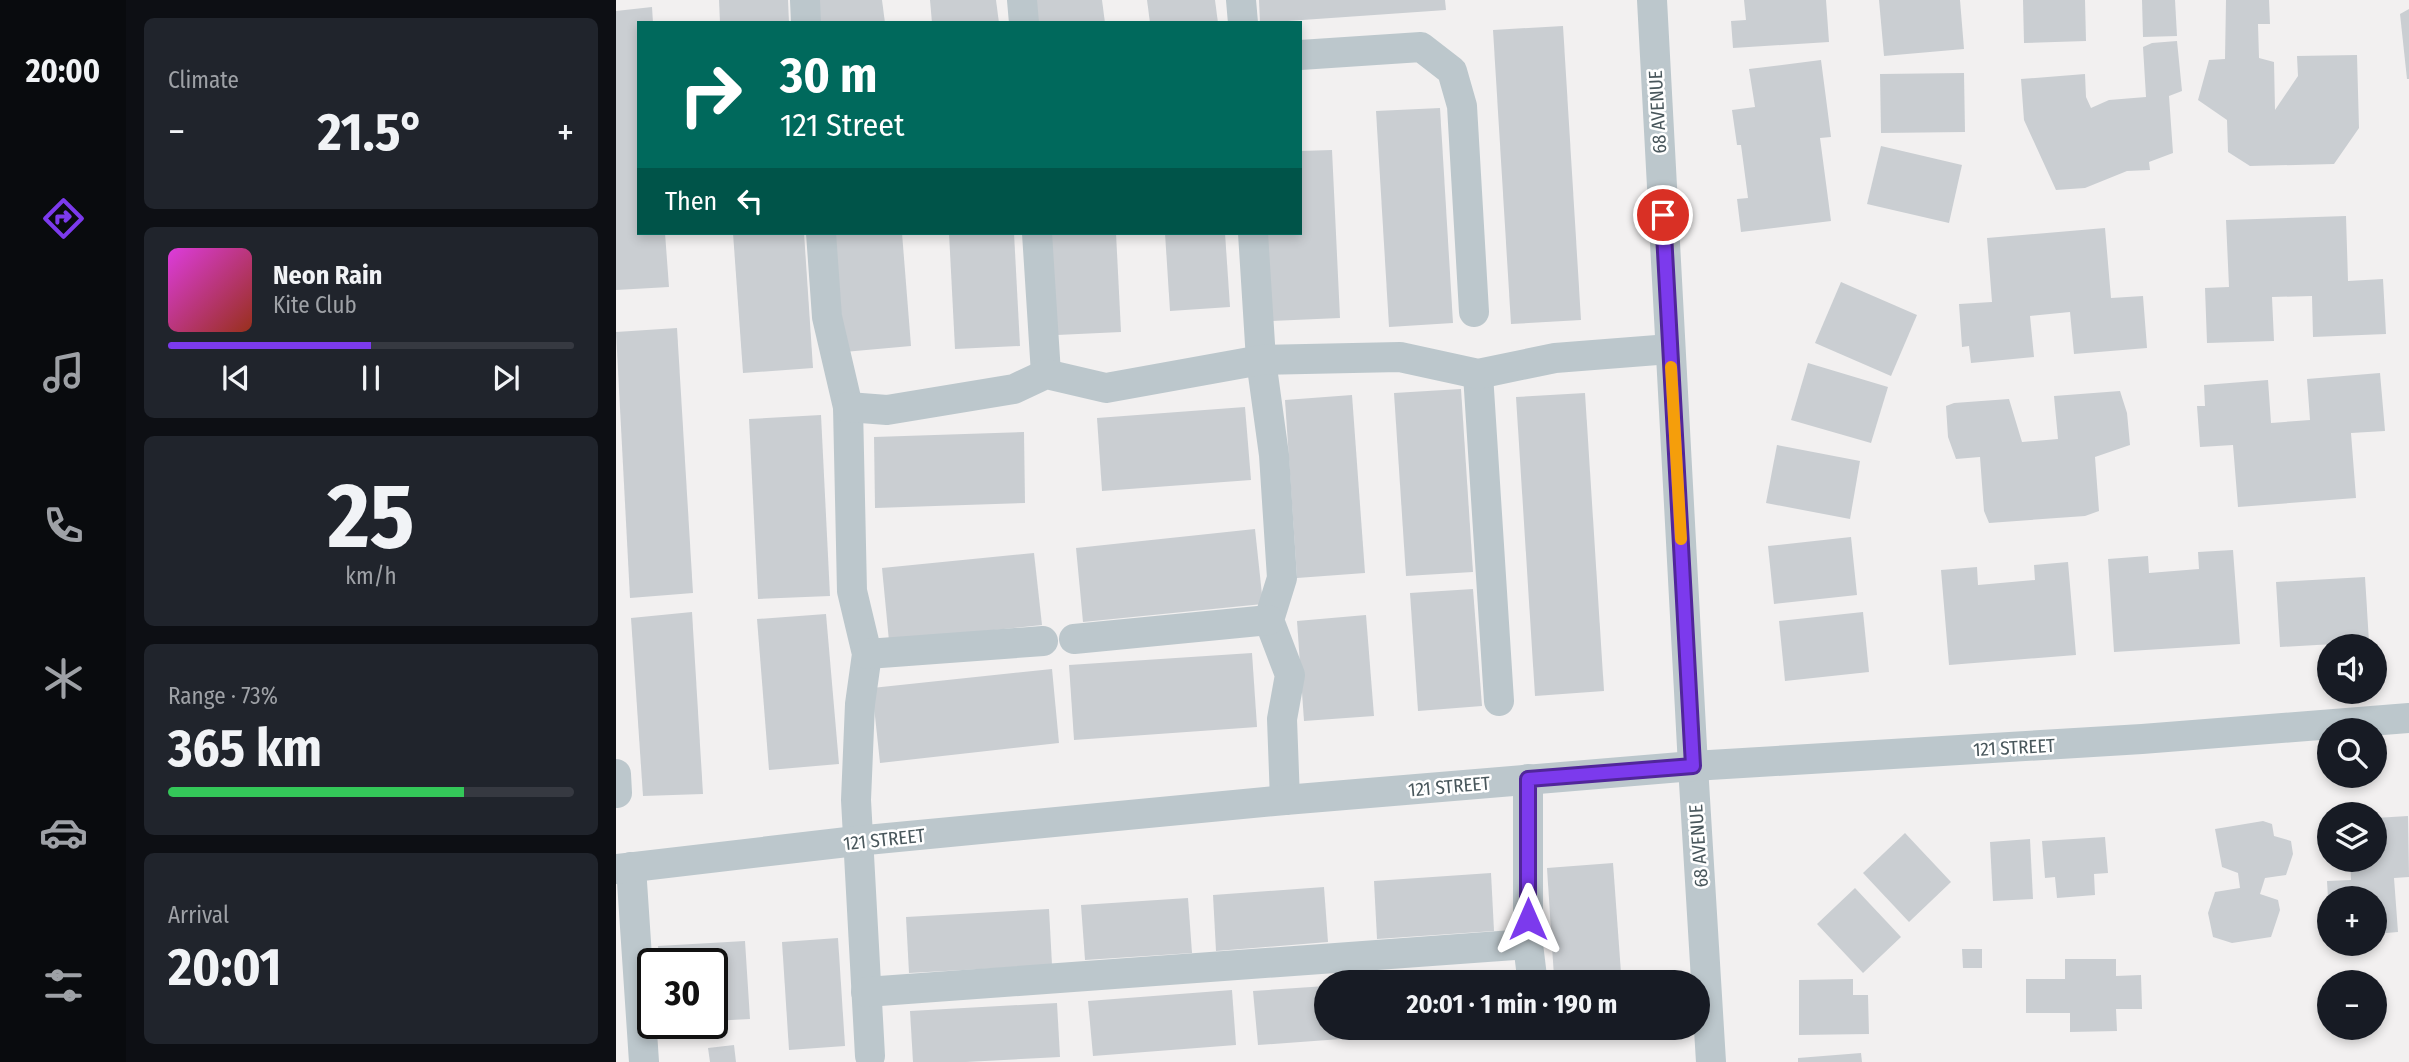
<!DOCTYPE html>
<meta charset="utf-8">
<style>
body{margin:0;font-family:"Fira Sans Condensed",sans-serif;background:#20242c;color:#f1f3f6;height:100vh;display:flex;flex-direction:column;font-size:26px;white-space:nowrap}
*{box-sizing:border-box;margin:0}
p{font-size:23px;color:#9ea1a6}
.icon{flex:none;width:38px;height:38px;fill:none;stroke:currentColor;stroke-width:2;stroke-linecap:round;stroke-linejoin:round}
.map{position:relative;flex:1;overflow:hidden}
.drawer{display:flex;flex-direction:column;gap:18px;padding:18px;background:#0d0f14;width:490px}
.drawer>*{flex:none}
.top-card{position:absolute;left:21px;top:21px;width:665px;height:214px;border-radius:0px;box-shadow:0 4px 10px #0003;background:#00695c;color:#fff;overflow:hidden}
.tools{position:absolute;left:1701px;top:634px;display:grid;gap:14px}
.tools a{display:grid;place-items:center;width:70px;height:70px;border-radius:50%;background:#171b24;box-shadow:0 4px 10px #0003;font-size:35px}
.speed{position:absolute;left:21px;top:948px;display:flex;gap:14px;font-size:35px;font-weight:700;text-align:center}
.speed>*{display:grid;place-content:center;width:91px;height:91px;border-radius:50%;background:#171b24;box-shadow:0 4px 10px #0003;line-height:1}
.speed .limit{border:4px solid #111;border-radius:10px;background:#fff;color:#111}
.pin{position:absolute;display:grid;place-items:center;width:60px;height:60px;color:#fff;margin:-30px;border:4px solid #fff;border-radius:50%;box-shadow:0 2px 7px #0007}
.me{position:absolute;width:77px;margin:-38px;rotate:0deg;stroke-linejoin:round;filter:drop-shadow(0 0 5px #0008)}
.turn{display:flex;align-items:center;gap:24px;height:147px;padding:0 28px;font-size:32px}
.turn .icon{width:91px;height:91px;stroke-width:2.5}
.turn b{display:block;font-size:49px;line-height:60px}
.then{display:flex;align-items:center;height:66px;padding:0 28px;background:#0003;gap:14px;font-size:26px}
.big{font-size:52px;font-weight:700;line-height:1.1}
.drawer .widget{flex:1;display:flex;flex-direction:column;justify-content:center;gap:10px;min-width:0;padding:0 24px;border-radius:10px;background:#20242c}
.drawer .dial{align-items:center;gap:0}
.dial b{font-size:91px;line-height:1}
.song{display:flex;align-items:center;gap:21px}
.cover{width:84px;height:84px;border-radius:10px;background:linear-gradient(135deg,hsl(300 70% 55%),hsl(10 70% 35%))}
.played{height:7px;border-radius:4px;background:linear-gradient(90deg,#7c3aed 50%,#363941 50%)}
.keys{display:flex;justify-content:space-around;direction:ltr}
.heat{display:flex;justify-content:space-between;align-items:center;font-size:38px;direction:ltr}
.charge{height:10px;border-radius:5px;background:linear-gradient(90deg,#34c759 73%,#363941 0)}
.trip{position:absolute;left:698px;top:970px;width:396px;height:70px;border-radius:35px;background:#171b24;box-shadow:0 4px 10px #0003;font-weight:700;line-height:70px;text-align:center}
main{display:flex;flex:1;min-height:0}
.menu{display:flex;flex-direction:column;width:126px;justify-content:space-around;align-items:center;background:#090b0e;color:#9ea1a6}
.menu .icon{width:49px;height:49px}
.menu .selected{color:#7c3aed}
.menu b{font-size:32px;color:#f1f3f6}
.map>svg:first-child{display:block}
.building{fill:#caced2}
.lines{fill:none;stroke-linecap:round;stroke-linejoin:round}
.minor{stroke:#bcc7cc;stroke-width:30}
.route-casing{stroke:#51269a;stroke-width:18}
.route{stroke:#7c3aed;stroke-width:12}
.slow{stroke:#f59e0b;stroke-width:12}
.labels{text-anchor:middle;stroke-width:5;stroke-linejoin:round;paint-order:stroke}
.street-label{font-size:19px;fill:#49575c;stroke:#fff}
</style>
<main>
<nav class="menu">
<b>20:00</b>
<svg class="icon selected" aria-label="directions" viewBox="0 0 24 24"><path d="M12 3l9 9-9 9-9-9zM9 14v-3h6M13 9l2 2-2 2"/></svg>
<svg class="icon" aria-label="music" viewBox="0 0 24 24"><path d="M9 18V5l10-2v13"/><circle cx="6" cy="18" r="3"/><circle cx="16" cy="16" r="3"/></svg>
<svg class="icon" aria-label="phone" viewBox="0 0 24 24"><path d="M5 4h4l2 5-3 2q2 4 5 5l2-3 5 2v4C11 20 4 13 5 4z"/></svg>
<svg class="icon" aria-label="climate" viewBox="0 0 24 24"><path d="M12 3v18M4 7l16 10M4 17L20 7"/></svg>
<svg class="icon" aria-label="car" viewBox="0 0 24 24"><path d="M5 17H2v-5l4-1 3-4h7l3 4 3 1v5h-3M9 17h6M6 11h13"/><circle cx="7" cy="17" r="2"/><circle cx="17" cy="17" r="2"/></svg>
<svg class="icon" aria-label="filters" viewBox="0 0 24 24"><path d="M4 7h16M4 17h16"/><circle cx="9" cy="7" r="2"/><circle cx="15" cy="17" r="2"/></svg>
</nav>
<section class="drawer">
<div class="widget"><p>Climate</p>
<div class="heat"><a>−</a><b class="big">21.5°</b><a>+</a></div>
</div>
<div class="widget">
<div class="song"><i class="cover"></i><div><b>Neon Rain</b><p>Kite Club</p></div></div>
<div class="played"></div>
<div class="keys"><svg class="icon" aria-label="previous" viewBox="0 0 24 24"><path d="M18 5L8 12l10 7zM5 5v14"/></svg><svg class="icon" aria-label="pause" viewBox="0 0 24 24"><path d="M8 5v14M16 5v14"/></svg><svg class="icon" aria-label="next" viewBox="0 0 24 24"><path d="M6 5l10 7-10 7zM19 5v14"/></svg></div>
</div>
<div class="widget dial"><b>25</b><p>km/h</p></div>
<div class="widget"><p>Range · 73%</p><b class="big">365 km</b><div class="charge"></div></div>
<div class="widget"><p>Arrival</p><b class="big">20:01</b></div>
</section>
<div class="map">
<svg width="1793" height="1062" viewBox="0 0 1793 1062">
<rect width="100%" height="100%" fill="#f2f0f0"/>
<g class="building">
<path d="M103,0h69l1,23h-69z"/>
<path d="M201,0h65l3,23h-66z"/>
<path d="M314,0h66l3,23h-67z"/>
<path d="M420,0h66l3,23h-67z"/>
<path d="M531,0h68l3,23h-68z"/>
<path d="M643,0h186l1,10 -186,13z"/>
<path d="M1128,0h82l3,42 -96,6 -2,-27 15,-1z"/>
<path d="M1263,0h81l4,49 -80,7z"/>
<path d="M1407,0h62l1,41 -62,2z"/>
<path d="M1526,0h33l2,36 -34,1z"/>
<path d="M1610,0h43l1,24h-12l1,34 15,4 1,48 23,-34 -1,-20 60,-1 2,73 -25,36 -84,2 -22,-14 -1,-32 -29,-20 11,-40 16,-1z"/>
<path d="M36,7l1,16h-14v210h26l4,54 -53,3v-279z"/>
<path d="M1793,9v70h-2l-7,-65z"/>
<path d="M947,26l18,294 -70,4 -18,-294z"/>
<path d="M1561,41l5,50 -13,5 4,57 -24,9 1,8 -23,1 -42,17 -29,2 -32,-70 -3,-41 64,-5 1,23 5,11 18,-8 37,-3 -3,-50 9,-4z"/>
<path d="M1205,60l10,77 -11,1 11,83 -90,11 -4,-33 11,-1 -7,-53h-4l-5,-35 23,-3 -6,-38z"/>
<path d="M1348,73l1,59 -84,1 -1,-59z"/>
<path d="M824,108l13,215 -64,4 -13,-216z"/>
<path d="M1265,146l81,19 -13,58 -82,-19z"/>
<path d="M716,150l8,168 -69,3 -4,-88h33v-82z"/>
<path d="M1730,216l2,65 35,-2 3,55 -73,3 -1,-41 -40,1 2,44 -67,2 -2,-55 24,-1 -3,-67z"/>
<path d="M1489,228l6,70 32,-2 4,52 -73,6 -4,-42 -40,4 4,41 -63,6 -2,-17 -7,1 -3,-43 33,-2 -5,-64z"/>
<path d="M117,233h71l9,135 -70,5z"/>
<path d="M219,233h67l9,113 -67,6z"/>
<path d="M333,233h65l6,113 -65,3z"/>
<path d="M435,233h65l5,99 -64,3z"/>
<path d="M549,233h60l5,74 -60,4z"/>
<path d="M1225,282l76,33 -26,61 -76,-33z"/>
<path d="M61,328l16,265 -63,5 -14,-266z"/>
<path d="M1192,363l80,24 -17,56 -80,-23z"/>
<path d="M1764,373l5,58 -34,2 5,65 -118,9 -5,-62 -33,2 -3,-41h8l-1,-21 64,-5 3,43 39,-3 -3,-41z"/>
<path d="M845,389l12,183 -67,4 -12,-183z"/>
<path d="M1504,391l7,22 3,32 -35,12 4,54 -14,5 -96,7 -5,-12 -4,-54 -24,2 -8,-22 -2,-31 8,-3 55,-4 13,43 36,-3 -4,-43z"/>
<path d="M969,393l19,298 -69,5 -19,-299z"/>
<path d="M736,395l13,178 -68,5 -12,-178z"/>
<path d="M629,407l6,73 -149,11 -5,-73z"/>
<path d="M205,415l9,181 -72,3 -9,-180z"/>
<path d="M408,432l1,71 -150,5 -1,-71z"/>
<path d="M1161,445l83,16 -10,58 -84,-16z"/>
<path d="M639,529l8,75 -180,18 -7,-74z"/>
<path d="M1235,537l6,58 -83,9 -6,-58z"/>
<path d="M1617,550l7,94 -126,8 -6,-93 40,-3 1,17 50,-4 -1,-17z"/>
<path d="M418,553l8,72 -153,16 -7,-73z"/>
<path d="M1452,562l8,93 -127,10 -8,-95 36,-3 1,18 57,-5 -1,-15z"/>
<path d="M1749,577l4,65 -89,5 -4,-65z"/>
<path d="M857,589l9,117 -64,5 -8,-118z"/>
<path d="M76,612l11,182 -60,2 -12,-178z"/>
<path d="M1247,612l6,60 -84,9 -6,-60z"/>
<path d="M210,614l13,150 -70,6 -12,-151z"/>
<path d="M750,615l8,101 -70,5 -7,-100z"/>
<path d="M636,653l5,74 -183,13 -5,-75z"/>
<path d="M436,669l7,74 -179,20 -8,-75z"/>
<path d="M1792,816l1,61 -15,1 4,54 -23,2v-36h-47l-1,-17 24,-1 -1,-21h25v-41z"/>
<path d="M1647,821l9,3 2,12 17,5 2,13 -7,21 -21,3 -5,16 18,6 2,10 -9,27 -39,6 -19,-6 -5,-24 7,-21 25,-4 -2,-15 -16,-6 -7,-38z"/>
<path d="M1289,833l46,49 -42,40 -46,-49z"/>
<path d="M1489,837l3,36 -14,1 1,21 -38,3 -2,-21 -10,1 -3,-37z"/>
<path d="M1414,839l3,60 -40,2 -3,-59z"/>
<path d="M997,863l8,110 -67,4 -7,-109z"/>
<path d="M875,873l3,58 -117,8 -3,-58z"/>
<path d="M708,887l4,55 -112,9 -3,-56z"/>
<path d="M1239,888l46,49 -38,36 -46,-49z"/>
<path d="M572,898l4,55 -107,7 -4,-55z"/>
<path d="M433,909l3,56 -143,8 -3,-56z"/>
<path d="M222,938l7,108 -56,4 -7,-108z"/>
<path d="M129,941l5,78 -38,2v-57h-53l-1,-18z"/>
<path d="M1346,949h20v19h-19z"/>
<path d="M1449,959h51v17l25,-1 1,34h-26l1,22 -47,1v-19h-44v-34h39z"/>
<path d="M882,977v5h-26v-2z"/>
<path d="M1237,979v16h15l1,39 -70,1v-55z"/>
<path d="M710,986v41h41l1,10 -110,8 -5,-54z"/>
<path d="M616,990l4,55 -143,11 -5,-55z"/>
<path d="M441,1003l3,54 -94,5h-53l-3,-51z"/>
<path d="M118,1045l2,17h-26l-2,-14z"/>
<path d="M1245,1053l1,9h-64v-4z"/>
</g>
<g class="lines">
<g class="minor">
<path d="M189,0l1,23"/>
<path d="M406,0l2,23"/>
<path d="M625,0l2,23"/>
<path d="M1036,0l41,766 18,296"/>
<path d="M684,55l121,-8 31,24 10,35 12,206"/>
<path d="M205,233l6,84 21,90 4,184 15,63 -7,50 -4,96 14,256"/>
<path d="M421,233l9,141"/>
<path d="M637,233l8,127 13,95 8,123 -13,42 21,55 -8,44 3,81"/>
<path d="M862,374l21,327"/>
<path d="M232,407l39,3 127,-21 32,-15 60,14 155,-28 139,-3 78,17 77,-16 115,-9"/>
<path d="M458,639l195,-19"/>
<path d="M251,654l176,-13"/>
<path d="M0,774l1,19"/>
<path d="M912,779v165l4,33 5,5"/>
<path d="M15,867l13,195"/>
<path d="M0,869l240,-28 429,-41 408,-34 449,-27 267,-21"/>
<path d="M250,992l662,-48"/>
</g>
</g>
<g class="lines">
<g class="route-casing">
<path id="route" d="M912,919v-140l165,-13 -30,-551"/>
</g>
<use href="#route" class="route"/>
<path class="slow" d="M1055,367l10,172"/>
</g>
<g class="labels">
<g class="street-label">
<text transform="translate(1041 112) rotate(-93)" y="7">68 AVENUE</text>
<text transform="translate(1398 747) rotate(-3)" y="7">121 STREET</text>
<text transform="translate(833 786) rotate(-5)" y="7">121 STREET</text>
<text transform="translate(268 839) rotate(-6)" y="7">121 STREET</text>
<text transform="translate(1082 846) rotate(-94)" y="7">68 AVENUE</text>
</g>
</g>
</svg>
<div class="tools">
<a><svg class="icon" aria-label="sound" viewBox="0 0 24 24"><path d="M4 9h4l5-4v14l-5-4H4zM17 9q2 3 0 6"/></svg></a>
<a><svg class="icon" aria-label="search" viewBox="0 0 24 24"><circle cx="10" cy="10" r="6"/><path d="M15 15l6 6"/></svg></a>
<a><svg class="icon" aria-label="layers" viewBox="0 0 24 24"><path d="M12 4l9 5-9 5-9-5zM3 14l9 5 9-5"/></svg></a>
<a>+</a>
<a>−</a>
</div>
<div class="speed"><div class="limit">30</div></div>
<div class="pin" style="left:1047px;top:215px;background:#d93025"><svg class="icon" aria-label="arrive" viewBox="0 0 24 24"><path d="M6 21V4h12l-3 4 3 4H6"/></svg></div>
<svg class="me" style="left:912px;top:919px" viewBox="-20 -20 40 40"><path d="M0-17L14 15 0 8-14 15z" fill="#7c3aed" stroke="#fff" stroke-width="4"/></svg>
<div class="trip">20:01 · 1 min · 190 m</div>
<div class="top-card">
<div class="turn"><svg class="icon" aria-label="right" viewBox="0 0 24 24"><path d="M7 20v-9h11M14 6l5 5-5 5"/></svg><div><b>30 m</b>121 Street</div></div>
<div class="then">Then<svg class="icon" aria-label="left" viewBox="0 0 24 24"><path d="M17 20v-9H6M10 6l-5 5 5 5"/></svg></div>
</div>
</div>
</main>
